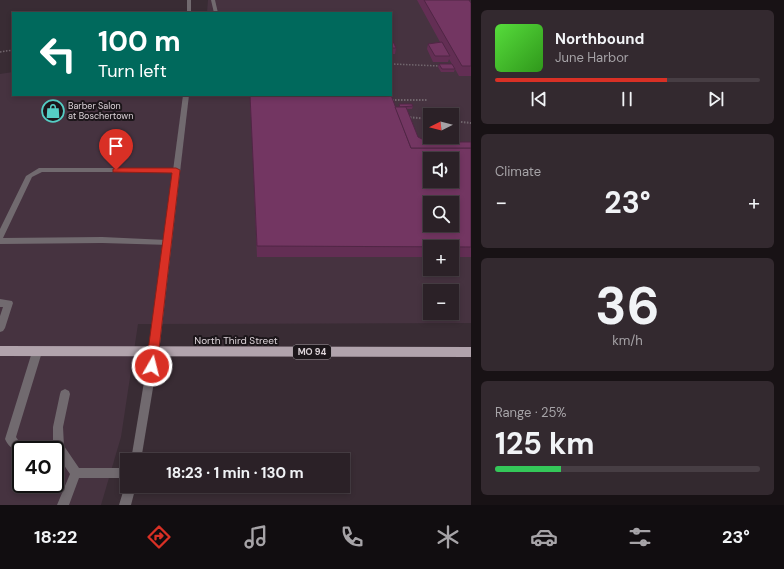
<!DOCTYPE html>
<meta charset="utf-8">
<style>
body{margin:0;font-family:"DM Sans",sans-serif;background:#33292f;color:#f1f3f6;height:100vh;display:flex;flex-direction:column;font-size:15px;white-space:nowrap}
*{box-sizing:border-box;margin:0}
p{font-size:13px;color:#a6a3a7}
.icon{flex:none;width:22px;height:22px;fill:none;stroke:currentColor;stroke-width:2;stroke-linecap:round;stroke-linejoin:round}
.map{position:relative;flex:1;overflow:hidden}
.details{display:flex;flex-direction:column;gap:10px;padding:10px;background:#181215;width:313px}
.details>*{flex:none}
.guide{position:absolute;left:12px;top:12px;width:380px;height:84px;border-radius:0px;box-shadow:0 2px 6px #0003,0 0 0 1px #473e44;background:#00695c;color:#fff;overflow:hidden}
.needle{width:26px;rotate:264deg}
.buttons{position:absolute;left:423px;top:108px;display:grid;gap:8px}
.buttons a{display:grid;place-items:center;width:36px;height:36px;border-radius:0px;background:#2b2127;box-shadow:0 2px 6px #0003,0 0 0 1px #473e44;font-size:20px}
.speed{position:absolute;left:12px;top:441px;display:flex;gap:8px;font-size:20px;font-weight:700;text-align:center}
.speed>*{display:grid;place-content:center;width:52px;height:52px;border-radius:50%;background:#2b2127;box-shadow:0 2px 6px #0003,0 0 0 1px #473e44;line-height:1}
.speed .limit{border:2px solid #111;border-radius:6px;background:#fff;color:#111}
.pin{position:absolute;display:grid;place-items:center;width:34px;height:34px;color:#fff;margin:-41px -17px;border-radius:50% 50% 50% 0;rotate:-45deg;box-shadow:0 0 4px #0007}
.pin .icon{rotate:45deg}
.me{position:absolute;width:44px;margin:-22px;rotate:8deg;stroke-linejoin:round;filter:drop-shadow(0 0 3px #0008)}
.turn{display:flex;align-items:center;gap:14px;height:84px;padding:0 20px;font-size:18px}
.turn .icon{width:52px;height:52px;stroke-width:2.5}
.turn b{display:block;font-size:28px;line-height:34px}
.big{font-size:30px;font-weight:700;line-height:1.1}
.details .tile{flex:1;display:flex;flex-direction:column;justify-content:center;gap:6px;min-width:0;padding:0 14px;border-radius:6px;background:#33292f}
.details .dial{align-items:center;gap:0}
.dial b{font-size:52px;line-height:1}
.song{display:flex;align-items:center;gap:12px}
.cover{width:48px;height:48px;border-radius:6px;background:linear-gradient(135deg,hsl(110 70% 55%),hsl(110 70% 35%))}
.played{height:4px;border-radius:2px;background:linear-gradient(90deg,#d93025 65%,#473e44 65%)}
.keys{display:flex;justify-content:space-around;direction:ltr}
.heat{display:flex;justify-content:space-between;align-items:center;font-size:22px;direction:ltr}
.charge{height:6px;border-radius:3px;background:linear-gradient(90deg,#34c759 25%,#473e44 0)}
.trip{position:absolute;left:120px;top:453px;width:230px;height:40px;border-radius:0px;background:#2b2127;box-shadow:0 2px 6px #0003,0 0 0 1px #473e44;font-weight:700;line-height:40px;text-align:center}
.tab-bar{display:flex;height:64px;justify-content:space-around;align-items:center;background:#110d10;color:#a6a3a7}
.tab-bar .icon{width:28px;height:28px}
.tab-bar .selected{color:#d93025}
.tab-bar b{font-size:18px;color:#f1f3f6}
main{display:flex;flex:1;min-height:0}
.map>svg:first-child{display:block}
.built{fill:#463340;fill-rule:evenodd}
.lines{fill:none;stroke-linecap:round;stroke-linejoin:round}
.path-far1{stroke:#71666d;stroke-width:1.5;stroke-dasharray:1.5 1.5;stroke-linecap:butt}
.path{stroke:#71666d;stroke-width:2;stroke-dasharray:1.5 1.5;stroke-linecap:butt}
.service{fill:#716a6f;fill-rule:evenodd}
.minor{fill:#716a6f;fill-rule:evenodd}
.tertiary{fill:#716a6f;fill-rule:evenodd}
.primary{fill:#b1a3ac;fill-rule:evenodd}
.wall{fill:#632e54}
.building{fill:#733662;stroke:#502645;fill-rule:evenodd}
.route{fill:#d93025;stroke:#8d1f18}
.labels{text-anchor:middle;stroke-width:4;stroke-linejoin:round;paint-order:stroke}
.far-poi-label{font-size:9px;fill:#ddd4d9;stroke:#1c161a;text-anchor:start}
.shield{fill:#1c161a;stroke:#a39ba0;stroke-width:1}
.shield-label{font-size:9px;font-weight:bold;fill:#ddd4d9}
.street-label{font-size:10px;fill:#ddd4d9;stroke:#1c161a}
</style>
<main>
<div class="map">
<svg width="471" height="505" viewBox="0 0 471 505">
<rect width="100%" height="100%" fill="#392c34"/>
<path class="built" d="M208,0h263v323l-333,1 -17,113 -20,68h-101v-431l13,-2v23h378v-82h-184zM430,115h22v22h-22zM430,159h22v22h-22zM430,203h22v22h-22zM430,247h22v22h-22zM430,291h22v22h-22zM21,450h34v34h-34z"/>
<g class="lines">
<g class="path-far1">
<path d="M0,52l13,-2"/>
<path d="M391,64l49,2"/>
</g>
<g class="path">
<path d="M389,100h38"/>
<path d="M407,117l23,2"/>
<path d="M452,121l19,2"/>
</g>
<g class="service">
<rect x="187" y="0" width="4" height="13"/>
<path d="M211,0h4l3,13h-4z"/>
<path d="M39,168h137l3,2 -3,2h-134l-10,5 -29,61 99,-1 65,3 4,3 -1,2 -68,-2 -102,1v-15l26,-53z"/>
<path d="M0,299l12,2 1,2 -8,25 -2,3 -3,1v-16l3,-9h-3z"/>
<path d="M37,348l3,1 2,3 -26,85 2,3 35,1v-14l7,-33 1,-3 4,-2 4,2 1,3 -7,33 1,19 15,22h48v10h-48l-10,27h-12l13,-31 -15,-22v-2h-39c-5,-2 -9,-6 -11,-11l27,-87 2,-3z"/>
</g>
<path class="minor" d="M183,95h6l-30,257 -2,3 -3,1 -3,-1 -2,-3z"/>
<g class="tertiary">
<path d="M154,348l3,1 2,3 -18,108h-10l18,-108 2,-3z"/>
<path d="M126,482h1v4h9l-5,19h-12z"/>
</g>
<path class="primary" d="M0,346l471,1v10l-471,-1z"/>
</g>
<g class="wall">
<path d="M417,0h52l2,3v73h-12l-4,-7 -1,3h-13l-3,-5 1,-3h13l-3,-5 -1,3h-15l-6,-13 1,-5 12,-2z"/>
<path d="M391,37l5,11 -1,6h-4z"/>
<path d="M250,95h141l4,12h4v-3l14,2 -1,3h-5l11,28 10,5h43v115h-19v-10h-22v10h-173z"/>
</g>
<g class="building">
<path d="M424,0h45l2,3v63h-9z"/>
<path d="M391,37l5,11h-5z"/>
<path d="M442,42l8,14h-15l-7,-12z"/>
<path d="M439,64h13l3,5h-13z"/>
<path d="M250,95h141l20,53h60v99l-214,-1zM430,159h22v22h-22zM430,203h22v22h-22z"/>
<path d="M399,104h13l1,2 -13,1z"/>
<path d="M395,107h11l12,30 10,5h43v6h-60z"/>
</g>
<path class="route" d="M116,168h60l4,2 -23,196 -2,3 -3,2 -4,-2 -2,-3 26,-193 -59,-1v-3z"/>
<defs>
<g id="shop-ring" transform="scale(1.15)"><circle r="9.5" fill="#1c161a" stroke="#55cec5" stroke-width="1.5"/><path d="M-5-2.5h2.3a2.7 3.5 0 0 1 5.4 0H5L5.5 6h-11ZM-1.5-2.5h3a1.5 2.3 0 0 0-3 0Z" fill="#55cec5"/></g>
</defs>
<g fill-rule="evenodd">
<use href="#shop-ring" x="53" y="111"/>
</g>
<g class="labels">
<g class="far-poi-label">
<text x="68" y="109">Barber Salon<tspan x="68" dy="10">at Boschertown</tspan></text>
</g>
<rect class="shield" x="293" y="345" width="38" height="14" rx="3"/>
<g class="shield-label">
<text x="312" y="355">MO 94</text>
</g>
<g class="street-label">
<text x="236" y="344">North Third Street</text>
</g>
</g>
</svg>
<div class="buttons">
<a><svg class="needle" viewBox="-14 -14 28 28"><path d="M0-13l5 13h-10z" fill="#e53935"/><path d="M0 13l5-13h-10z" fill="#a6a3a7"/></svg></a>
<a><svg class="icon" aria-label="sound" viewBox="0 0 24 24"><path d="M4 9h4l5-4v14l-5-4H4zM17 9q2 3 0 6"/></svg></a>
<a><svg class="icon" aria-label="search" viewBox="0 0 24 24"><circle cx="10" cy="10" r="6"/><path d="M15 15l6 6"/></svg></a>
<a>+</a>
<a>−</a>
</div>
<div class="speed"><div class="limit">40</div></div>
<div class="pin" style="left:116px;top:170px;background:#d93025"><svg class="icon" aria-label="arrive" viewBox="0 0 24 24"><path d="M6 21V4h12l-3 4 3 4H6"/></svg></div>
<svg class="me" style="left:152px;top:366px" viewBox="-20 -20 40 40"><circle r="17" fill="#d93025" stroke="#fff" stroke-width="3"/><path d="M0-11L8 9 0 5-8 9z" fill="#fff"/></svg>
<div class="trip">18:23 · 1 min · 130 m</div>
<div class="guide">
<div class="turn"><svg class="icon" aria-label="left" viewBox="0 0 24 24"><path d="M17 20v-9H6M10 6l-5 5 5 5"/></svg><div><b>100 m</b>Turn left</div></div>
</div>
</div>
<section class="details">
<div class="tile">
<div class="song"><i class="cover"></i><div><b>Northbound</b><p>June Harbor</p></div></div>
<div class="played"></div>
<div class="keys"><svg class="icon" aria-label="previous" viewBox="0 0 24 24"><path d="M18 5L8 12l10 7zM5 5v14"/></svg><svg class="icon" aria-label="pause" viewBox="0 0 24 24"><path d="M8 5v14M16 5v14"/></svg><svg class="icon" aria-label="next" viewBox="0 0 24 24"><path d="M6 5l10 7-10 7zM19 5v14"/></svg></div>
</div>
<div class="tile"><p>Climate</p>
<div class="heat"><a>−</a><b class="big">23°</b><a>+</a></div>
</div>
<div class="tile dial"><b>36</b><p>km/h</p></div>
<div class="tile"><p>Range · 25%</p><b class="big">125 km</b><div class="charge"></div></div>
</section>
</main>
<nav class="tab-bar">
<b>18:22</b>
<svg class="icon selected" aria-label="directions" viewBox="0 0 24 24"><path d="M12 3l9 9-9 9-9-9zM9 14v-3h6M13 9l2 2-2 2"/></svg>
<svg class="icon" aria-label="music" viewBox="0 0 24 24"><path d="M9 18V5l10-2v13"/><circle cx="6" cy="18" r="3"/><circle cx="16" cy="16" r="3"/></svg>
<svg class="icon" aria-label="phone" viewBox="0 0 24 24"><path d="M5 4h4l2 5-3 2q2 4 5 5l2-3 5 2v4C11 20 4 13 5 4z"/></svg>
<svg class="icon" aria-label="climate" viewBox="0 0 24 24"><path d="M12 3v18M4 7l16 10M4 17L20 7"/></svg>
<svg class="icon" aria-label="car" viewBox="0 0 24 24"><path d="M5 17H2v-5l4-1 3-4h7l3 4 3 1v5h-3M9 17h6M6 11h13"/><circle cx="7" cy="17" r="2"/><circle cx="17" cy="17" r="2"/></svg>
<svg class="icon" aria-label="filters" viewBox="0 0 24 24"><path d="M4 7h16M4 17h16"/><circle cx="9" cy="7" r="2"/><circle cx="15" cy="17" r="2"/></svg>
<b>23°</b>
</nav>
